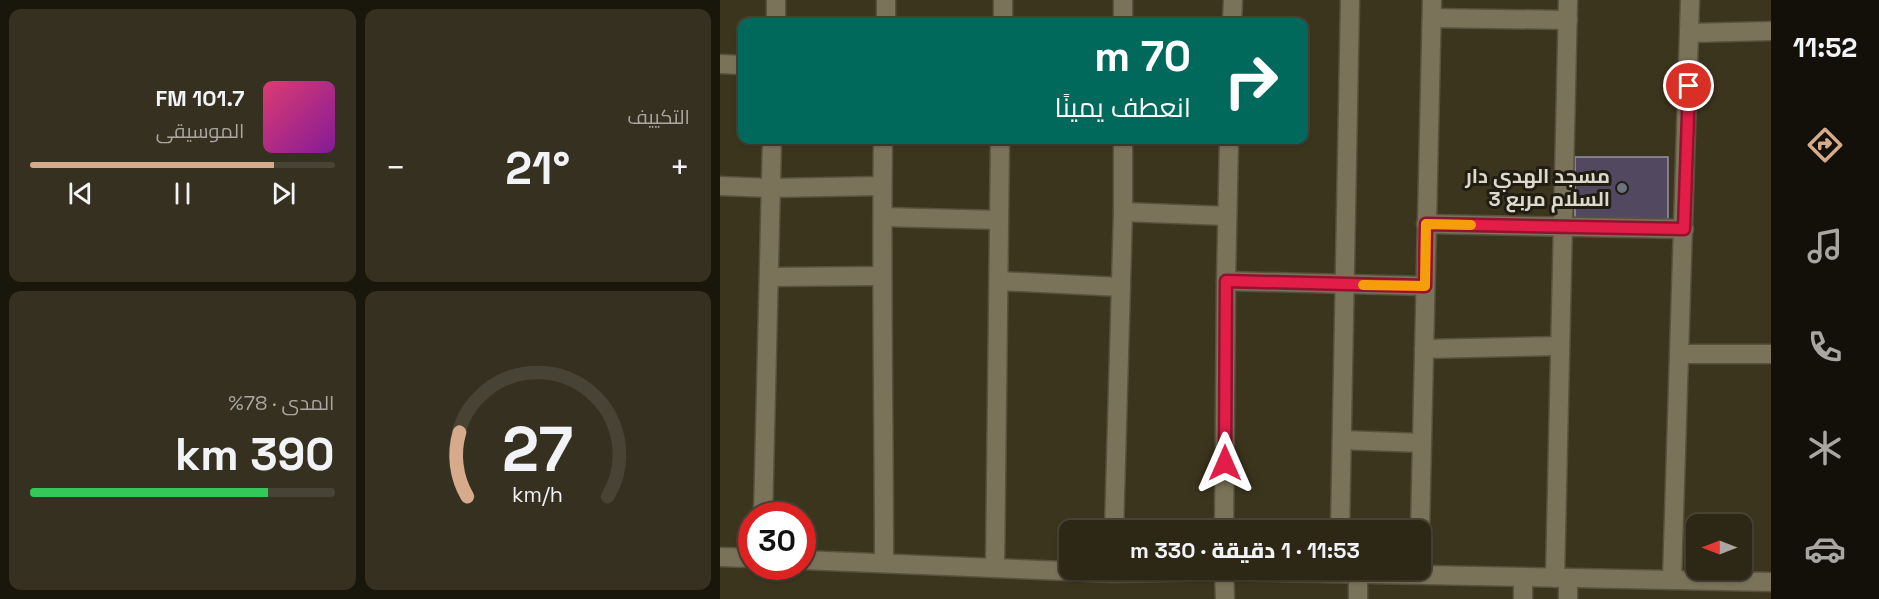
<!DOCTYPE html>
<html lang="ar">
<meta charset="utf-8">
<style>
body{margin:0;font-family:"Space Grotesk",Cairo,sans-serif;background:#35301f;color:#f1f3f6;direction:rtl;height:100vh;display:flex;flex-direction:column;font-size:22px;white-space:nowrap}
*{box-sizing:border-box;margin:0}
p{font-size:20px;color:#a7a6a1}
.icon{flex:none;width:33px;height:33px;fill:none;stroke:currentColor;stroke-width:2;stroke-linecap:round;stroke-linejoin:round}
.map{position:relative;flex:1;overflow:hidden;direction:ltr}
.sheet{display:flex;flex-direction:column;gap:9px;padding:9px;background:#19160c;width:720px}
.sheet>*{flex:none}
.guide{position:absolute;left:18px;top:18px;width:570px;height:126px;border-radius:12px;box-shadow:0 2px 4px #0004,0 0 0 2px #484435;direction:rtl;background:#00695c;color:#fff;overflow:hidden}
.needle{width:39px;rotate:270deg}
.buttons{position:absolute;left:966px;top:514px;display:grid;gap:12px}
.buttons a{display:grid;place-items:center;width:66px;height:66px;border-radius:12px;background:#2d2816;box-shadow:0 2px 4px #0004,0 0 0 2px #484435;font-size:30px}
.speed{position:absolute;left:18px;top:502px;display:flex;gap:12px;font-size:30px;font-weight:700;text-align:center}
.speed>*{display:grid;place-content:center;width:78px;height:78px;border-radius:50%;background:#2d2816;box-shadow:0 2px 4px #0004,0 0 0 2px #484435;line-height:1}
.speed .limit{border:9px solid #d22;background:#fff;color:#111}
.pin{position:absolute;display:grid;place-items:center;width:51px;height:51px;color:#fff;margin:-26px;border:3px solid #fff;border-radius:50%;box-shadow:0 2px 6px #0007}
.me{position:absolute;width:66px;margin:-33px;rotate:0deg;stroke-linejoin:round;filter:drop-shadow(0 0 4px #0008)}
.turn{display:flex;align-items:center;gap:21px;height:126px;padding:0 18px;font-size:27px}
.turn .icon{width:78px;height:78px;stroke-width:2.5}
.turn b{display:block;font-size:42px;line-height:51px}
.big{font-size:45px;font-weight:800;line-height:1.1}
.sheet .card{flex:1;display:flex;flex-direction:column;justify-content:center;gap:9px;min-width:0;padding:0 21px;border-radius:12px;background:#35301f}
.sheet .dial{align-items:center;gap:0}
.dial svg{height:156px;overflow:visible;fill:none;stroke:#484435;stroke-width:7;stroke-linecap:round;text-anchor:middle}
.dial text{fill:#f1f3f6;stroke:none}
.song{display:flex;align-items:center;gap:18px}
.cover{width:72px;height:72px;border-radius:9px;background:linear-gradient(135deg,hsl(340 70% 55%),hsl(290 70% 35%))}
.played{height:6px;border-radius:3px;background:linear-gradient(90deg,#d6ab8b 80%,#484435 80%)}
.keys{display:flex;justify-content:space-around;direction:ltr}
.heat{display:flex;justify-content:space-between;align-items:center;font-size:33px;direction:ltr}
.charge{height:9px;border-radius:4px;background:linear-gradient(90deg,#34c759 78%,#484435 0)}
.sheet .tiles{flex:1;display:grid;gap:9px;grid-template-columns:repeat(2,1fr)}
.trip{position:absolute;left:339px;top:520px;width:372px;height:60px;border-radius:12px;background:#2d2816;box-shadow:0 2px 4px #0004,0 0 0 2px #484435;font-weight:800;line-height:60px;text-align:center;direction:rtl}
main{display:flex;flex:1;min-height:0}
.menu{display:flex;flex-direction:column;width:108px;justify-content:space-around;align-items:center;background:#121009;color:#a7a6a1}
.menu .icon{width:42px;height:42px}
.menu .on{color:#d6ab8b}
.menu b{font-size:27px;color:#f1f3f6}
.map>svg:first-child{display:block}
.building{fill:#524960;stroke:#988fa8;stroke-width:1.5}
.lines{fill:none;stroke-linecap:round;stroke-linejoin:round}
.street-casing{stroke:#57513d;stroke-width:21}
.street{stroke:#7b725a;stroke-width:18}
.route-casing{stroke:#92132f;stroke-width:15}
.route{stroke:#e11d48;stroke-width:10}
.slow{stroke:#f59e0b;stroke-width:10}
.worship-dot{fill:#6b7280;stroke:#201d13;stroke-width:2}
.labels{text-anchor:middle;stroke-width:6;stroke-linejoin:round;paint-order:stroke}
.poi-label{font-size:20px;font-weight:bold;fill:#dcd8ca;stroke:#201d13;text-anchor:end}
</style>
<main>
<nav class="menu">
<b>11:52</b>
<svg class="icon on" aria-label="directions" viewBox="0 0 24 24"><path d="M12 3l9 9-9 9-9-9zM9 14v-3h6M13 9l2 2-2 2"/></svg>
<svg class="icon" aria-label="music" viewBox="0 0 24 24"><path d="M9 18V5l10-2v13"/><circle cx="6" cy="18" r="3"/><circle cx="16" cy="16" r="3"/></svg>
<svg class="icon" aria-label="phone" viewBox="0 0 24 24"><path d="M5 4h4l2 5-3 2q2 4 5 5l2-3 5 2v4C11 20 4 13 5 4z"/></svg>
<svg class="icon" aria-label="climate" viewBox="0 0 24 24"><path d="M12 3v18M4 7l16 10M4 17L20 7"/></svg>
<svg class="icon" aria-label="car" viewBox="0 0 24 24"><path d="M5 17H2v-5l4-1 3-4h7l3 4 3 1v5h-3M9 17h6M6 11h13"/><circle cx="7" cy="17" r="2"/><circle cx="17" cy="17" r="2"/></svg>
</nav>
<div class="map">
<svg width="1051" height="599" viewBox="0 0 1051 599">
<rect width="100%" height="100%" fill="#3c351e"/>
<path class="building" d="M855,157h93v62l-93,-1z"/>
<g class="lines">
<g class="street-casing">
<g id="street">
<path d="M403,0v22"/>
<path d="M712,18l136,2"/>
<path d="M56,22v-22"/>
<path d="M166,22v-22"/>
<path d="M283,22v-22"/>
<path d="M512,22l1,-22"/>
<path d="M970,33l81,-2"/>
<path d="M0,64l22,1"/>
<path d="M163,140c-2,141 1,282 1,423"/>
<path d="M0,186l51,2 111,-2"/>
<path d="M403,212l104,4"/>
<path d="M163,217l116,3"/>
<path d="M706,224l258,5"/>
<path d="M49,277l113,-1"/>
<path d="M279,281l122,6"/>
<path d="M506,281l199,5"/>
<path d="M704,349l136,-3"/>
<path d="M960,354h91"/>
<path d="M622,440l80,3"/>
<path d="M43,516l9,-376"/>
<path d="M394,531l9,-319v-72"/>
<path d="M504,531l2,-250 3,-141"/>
<path d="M620,531l10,-531"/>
<path d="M700,531l12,-531"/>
<path d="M0,557l32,1"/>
<path d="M82,560l311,13 111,-2 547,11"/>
<path d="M275,568l5,-428"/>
<path d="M504,570l1,29"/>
<path d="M835,578l13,-578"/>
<path d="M848,578v21"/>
<path d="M952,580l18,-580"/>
<path d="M638,599v-25"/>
<path d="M803,599v-22"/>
</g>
</g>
<use href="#street" class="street"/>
</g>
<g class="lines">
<g class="route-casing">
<path id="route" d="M505,463l1,-182 199,5 1,-62 258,5 5,-143"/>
</g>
<use href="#route" class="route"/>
<path class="slow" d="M643,285l62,1 1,-62 45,1"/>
</g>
<circle class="worship-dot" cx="902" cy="188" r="6"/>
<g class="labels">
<g class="poi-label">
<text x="890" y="183">مسجد الهدي دار<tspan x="890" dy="23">السلام مربع 3</tspan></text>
</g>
</g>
</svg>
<div class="buttons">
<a><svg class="needle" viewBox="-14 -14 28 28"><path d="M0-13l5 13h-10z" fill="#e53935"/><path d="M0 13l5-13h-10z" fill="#a7a6a1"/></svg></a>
</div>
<div class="speed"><div class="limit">30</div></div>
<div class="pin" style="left:969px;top:86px;background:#d93025"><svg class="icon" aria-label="arrive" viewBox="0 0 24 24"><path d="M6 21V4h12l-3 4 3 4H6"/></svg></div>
<svg class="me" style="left:505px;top:463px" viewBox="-20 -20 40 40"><path d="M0-17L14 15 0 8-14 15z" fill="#e11d48" stroke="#fff" stroke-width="4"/></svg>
<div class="trip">11:53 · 1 دقيقة · 330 m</div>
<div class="guide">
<div class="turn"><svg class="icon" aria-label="right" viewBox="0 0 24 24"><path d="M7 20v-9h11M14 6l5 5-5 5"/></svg><div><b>70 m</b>انعطف يمينًا</div></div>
</div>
</div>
<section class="sheet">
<div class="tiles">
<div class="card"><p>التكييف</p>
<div class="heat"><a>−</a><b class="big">21°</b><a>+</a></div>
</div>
<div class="card">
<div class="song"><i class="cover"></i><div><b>101.7 FM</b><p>الموسيقى</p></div></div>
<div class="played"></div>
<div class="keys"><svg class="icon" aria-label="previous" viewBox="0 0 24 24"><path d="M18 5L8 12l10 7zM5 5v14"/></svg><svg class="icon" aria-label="pause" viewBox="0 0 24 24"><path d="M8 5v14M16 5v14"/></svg><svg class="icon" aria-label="next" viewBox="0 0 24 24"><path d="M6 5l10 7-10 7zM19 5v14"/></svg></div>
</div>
<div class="card dial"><svg viewBox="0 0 100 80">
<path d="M14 69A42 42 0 1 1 86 69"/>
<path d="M14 69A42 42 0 0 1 10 36" stroke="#d6ab8b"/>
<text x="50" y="56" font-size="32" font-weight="700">27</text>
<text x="50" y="72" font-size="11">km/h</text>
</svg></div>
<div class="card"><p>المدى · 78%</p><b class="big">390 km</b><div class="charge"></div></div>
</div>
</section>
</main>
